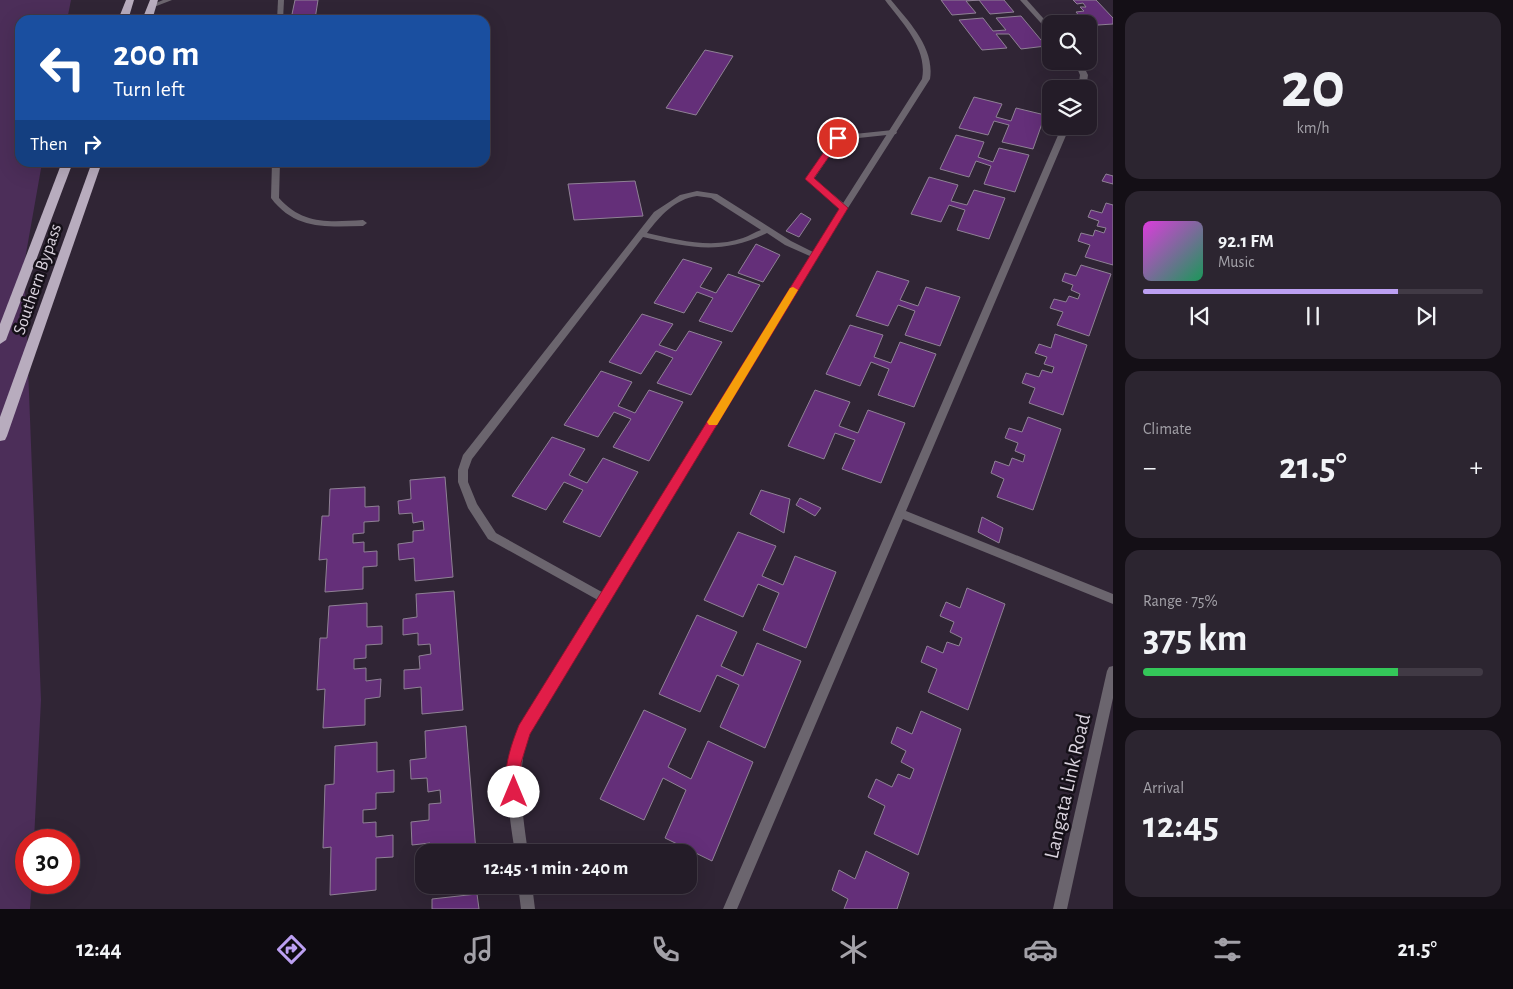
<!DOCTYPE html>
<meta charset="utf-8">
<style>
body{margin:0;font-family:"Alegreya Sans",sans-serif;background:#2c2530;color:#f1f3f6;height:100vh;display:flex;flex-direction:column;font-size:19px;white-space:nowrap}
*{box-sizing:border-box;margin:0}
p{font-size:16px;color:#a3a1a8}
.icon{flex:none;width:28px;height:28px;fill:none;stroke:currentColor;stroke-width:2;stroke-linecap:round;stroke-linejoin:round}
.map{position:relative;flex:1;overflow:hidden}
.side{display:flex;flex-direction:column;gap:12px;padding:12px;background:#140f16;width:400px}
.side>*{flex:none}
.guide{position:absolute;left:15px;top:15px;width:475px;height:152px;border-radius:15px;box-shadow:0 5px 20px #0002,0 0 0 1px #413a45;background:#1a4fa0;color:#fff;overflow:hidden}
.fabs{position:absolute;left:1042px;top:15px;display:grid;gap:10px}
.fabs a{display:grid;place-items:center;width:55px;height:55px;border-radius:10px;background:#241c28;box-shadow:0 5px 20px #0002,0 0 0 1px #413a45;font-size:25px}
.speed{position:absolute;left:15px;top:829px;display:flex;gap:10px;font-size:25px;font-weight:700;text-align:center}
.speed>*{display:grid;place-content:center;width:65px;height:65px;border-radius:50%;background:#241c28;box-shadow:0 5px 20px #0002,0 0 0 1px #413a45;line-height:1}
.speed .limit{border:8px solid #d22;background:#fff;color:#111}
.pin{position:absolute;display:grid;place-items:center;width:42px;height:42px;color:#fff;margin:-21px;border:2px solid #fff;border-radius:50%;box-shadow:0 1px 5px #0007}
.me{position:absolute;width:55px;margin:-28px;rotate:0deg;stroke-linejoin:round;filter:drop-shadow(0 0 4px #0008)}
.turn{display:flex;align-items:center;gap:18px;height:105px;padding:0 15px;font-size:22px}
.turn .icon{width:65px;height:65px;stroke-width:2.5}
.turn b{display:block;font-size:35px;line-height:42px}
.then{display:flex;align-items:center;height:48px;padding:0 15px;background:#0003;gap:10px;font-size:19px}
.big{font-size:38px;font-weight:700;line-height:1.1}
.side .card{flex:1;display:flex;flex-direction:column;justify-content:center;gap:8px;min-width:0;padding:0 18px;border-radius:15px;background:#2c2530}
.side .dial{align-items:center;gap:0}
.dial b{font-size:65px;line-height:1}
.song{display:flex;align-items:center;gap:15px}
.cover{width:60px;height:60px;border-radius:8px;background:linear-gradient(135deg,hsl(300 70% 55%),hsl(150 70% 35%))}
.played{height:5px;border-radius:2px;background:linear-gradient(90deg,#bca0f2 75%,#413a45 75%)}
.keys{display:flex;justify-content:space-around;direction:ltr}
.heat{display:flex;justify-content:space-between;align-items:center;font-size:28px;direction:ltr}
.charge{height:8px;border-radius:4px;background:linear-gradient(90deg,#34c759 75%,#413a45 0)}
.trip{position:absolute;left:415px;top:844px;width:282px;height:50px;border-radius:15px;background:#241c28;box-shadow:0 5px 20px #0002,0 0 0 1px #413a45;font-weight:700;line-height:50px;text-align:center}
.menu{display:flex;height:80px;justify-content:space-around;align-items:center;background:#0e0b10;color:#a3a1a8}
.menu .icon{width:35px;height:35px}
.menu .active{color:#bca0f2}
.menu b{font-size:22px;color:#f1f3f6}
main{display:flex;flex:1;min-height:0}
.map>svg:first-child{display:block}
.green{fill:#4c2e59}
.building{fill:#642f79;stroke:#8f8195}
.lines{fill:none;stroke-linecap:round;stroke-linejoin:round}
.service{fill:#6b656e;fill-rule:evenodd}
.minor{fill:#6b656e;fill-rule:evenodd}
.trunk{fill:#b8acbe;fill-rule:evenodd}
.route{fill:#e11d48;stroke:#92132f}
.slow{fill:#f59e0b}
.labels{text-anchor:middle;stroke-width:5;stroke-linejoin:round;paint-order:stroke}
.street-label{font-size:18px;fill:#d8d1dc;stroke:#151018}
.near-street-label{font-size:21px;fill:#d8d1dc;stroke:#151018}
</style>
<main>
<div class="map">
<svg width="1113" height="909" viewBox="0 0 1113 909">
<rect width="100%" height="100%" fill="#302535"/>
<path class="green" d="M0,0h71l-4,20h-47v142l22,1 -18,102 17,435 -7,140h-8v42l6,1 -2,26h-30z"/>
<g class="building">
<path d="M295,0h23l-3,19h-24z"/>
<path d="M941,0h63l10,12 -24,2 -11,-14 -13,1 10,12 -24,2z"/>
<path d="M1073,0h23l17,18v6l-15,1 -8,-8 -9,1 -5,-6 8,-1 -4,-4h6l-3,-4 -6,1z"/>
<path d="M1021,16l25,30 -25,3 -12,-15h-13l11,14 -25,2 -23,-30 24,-2 10,13 13,-1 -10,-12z"/>
<path d="M705,50l28,6 -37,59 -30,-7z"/>
<path d="M974,97l28,7 -6,13 15,4 5,-13 29,7 -12,34 -31,-7 7,-17 -15,-4 -6,14 -29,-7z"/>
<path d="M956,135l28,7 -6,15 15,5 6,-14 30,7 -14,37 -31,-8 7,-18 -15,-5 -7,16 -29,-8z"/>
<path d="M1106,174l7,2v8l-11,-3z"/>
<path d="M929,177l29,8 -7,16 16,4 7,-15 31,8 -16,41 -32,-9 8,-20 -16,-5 -8,17 -30,-8z"/>
<path d="M635,181l8,35 -69,4 -6,-36z"/>
<path d="M1106,203l7,2v60l-28,-8 5,-12 -12,-4 3,-8 12,3 2,-6 9,3 2,-5 -9,-2 2,-5 -11,-4 3,-7 11,3z"/>
<path d="M801,213l10,6 -12,18 -13,-6z"/>
<path d="M756,244l24,11 -17,27 -25,-9z"/>
<path d="M683,259l29,9 -12,19 16,6 12,-19 32,11 -28,47 -33,-11 14,-23 -16,-6 -13,21 -30,-10z"/>
<path d="M1081,265l30,9 -22,62 -32,-11 6,-13 -13,-4 4,-9 12,3 3,-6 9,3 2,-5 -9,-4 2,-5 -11,-4 3,-8 11,3z"/>
<path d="M877,271l32,10 -9,19 18,6 8,-19 34,10 -20,49 -35,-11 10,-24 -17,-6 -10,21 -32,-10z"/>
<path d="M642,314l31,10 -14,21 17,6 13,-20 33,11 -31,53 -34,-12 16,-25 -17,-7 -15,23 -32,-12z"/>
<path d="M850,325l33,10 -9,22 17,6 9,-21 36,12 -22,53 -36,-12 11,-26 -18,-7 -11,24 -34,-12z"/>
<path d="M1055,334l32,11 -24,70 -34,-12 6,-15 -13,-5 4,-10 13,4 3,-7 10,3 2,-6 -10,-3 3,-7 -12,-4 4,-9 12,4z"/>
<path d="M601,371l31,11 -14,24 17,7 14,-23 34,12 -34,59 -36,-14 18,-28 -17,-7 -16,25 -34,-12z"/>
<path d="M815,390l35,12 -11,24 19,7 10,-23 37,13 -24,60 -39,-14 13,-29 -20,-7 -11,26 -36,-13z"/>
<path d="M1028,417l33,12 -28,81 -36,-13 7,-18 -13,-6 4,-12 14,5 3,-8 11,4 2,-7 -10,-4 3,-8 -13,-5 4,-10 13,4z"/>
<path d="M552,437l33,12 -16,26 18,8 16,-25 35,14 -38,65 -37,-15 20,-32 -19,-8 -18,28 -34,-14z"/>
<path d="M445,477l8,100 -38,4 -1,-23 -15,2 -1,-16 15,-2v-11l11,-1 -1,-9 -10,2 -1,-10 -13,1 -1,-13 13,-2 -1,-19z"/>
<path d="M365,487v20l14,-1v15l-15,1v11l-11,1v9l11,-1v10l13,-1v15l-14,1v22l-38,3 2,-33 -8,1 3,-44h7l1,-27z"/>
<path d="M761,490l29,9 -6,34 -34,-19z"/>
<path d="M800,498l21,10 -6,8 -19,-11z"/>
<path d="M982,517l21,11 -4,15 -21,-11z"/>
<path d="M738,532l38,14 -14,30 21,9 12,-29 41,16 -30,76 -43,-18 16,-37 -21,-9 -15,33 -39,-17z"/>
<path d="M967,588l38,16 -37,106 -40,-18 9,-23 -16,-7 6,-16 16,7 4,-11 12,4 3,-8 -12,-6 4,-10 -14,-6 6,-14 14,6z"/>
<path d="M454,591l9,119 -41,4 -1,-27 -17,2v-19l16,-1 -1,-13 12,-2 -1,-10 -12,1v-12l-15,2v-16l14,-2 -1,-23z"/>
<path d="M367,603v24l15,-1v18l-16,1v13l-12,1v10l12,-1v13l15,-2 -1,18 -15,2v26l-42,3 2,-39 -8,1 3,-52h7l2,-32z"/>
<path d="M697,615l40,17 -16,34 22,10 14,-33 44,18 -36,87 -45,-21 19,-42 -22,-10 -17,37 -41,-18z"/>
<path d="M644,710l42,19 -18,38 23,12 17,-38 45,21 -41,99 -47,-23 21,-48 -23,-12 -19,42 -44,-21z"/>
<path d="M921,711l40,18 -43,126 -44,-21 11,-28 -17,-9 8,-18 16,8 6,-13 12,5 4,-10 -13,-7 5,-11 -15,-8 6,-16 15,7z"/>
<path d="M466,726l10,126h-45l-1,-9 -18,2 -1,-23 18,-2v-16l12,-1 -1,-13 -12,2 -1,-14 -16,1 -1,-19 16,-2 -1,-27z"/>
<path d="M377,742v30l17,-2v22l-18,1v16l-13,1v13l13,-1v15l17,-2v22l-17,1v32l-46,5 1,-48 -8,1 2,-63 9,-1 1,-38z"/>
<path d="M866,851l43,22 -12,36h-53l4,-10 -16,-9 7,-20 16,9z"/>
<path d="M477,894l2,15h-47v-10z"/>
</g>
<g class="lines">
<g class="service">
<path d="M163,0h9l-18,7 -5,-1z"/>
<path d="M278,0h6l-1,20h-6z"/>
<path d="M893,130l4,2 -1,2 -56,6 -26,39 33,27v4h-6l-35,-31 29,-43z"/>
<path d="M272,162h8l-1,36c24,27 50,24 84,22l4,3 -4,3c-36,1 -68,4 -92,-28z"/>
<path d="M697,191l20,3 74,47 28,14 -4,3 -3,-1 -27,-12 -18,-12c-45,22 -77,15 -124,4l-171,222 -4,11v12l9,22 19,29 113,63 2,3 -2,3 -4,2 -117,-65 -20,-31 -10,-26v-12l5,-15 191,-243 26,-17zM697,196l14,2 50,32c-6,2 -12,6 -18,8 -30,11 -66,2 -96,-5 13,-17 28,-34 50,-37z"/>
</g>
<g class="minor">
<path d="M885,0h6c18,22 44,48 39,79l-82,129 -319,524c-13,40 -7,79 -1,120h-13c-7,-41 -13,-86 5,-126l320,-518 82,-129c6,-31 -20,-56 -37,-79z"/>
<path d="M1020,0h7l24,27v6l-2,-1z"/>
<path d="M1074,61h7l7,14 -2,14h-8l2,-14z"/>
<path d="M1062,126h8l-164,385 207,83v10l-210,-85 -166,390h-14z"/>
<path d="M1113,666v32l-46,211h-14l54,-238 2,-4z"/>
<path d="M518,885h14l3,24h-14z"/>
</g>
<g class="trunk">
<path d="M126,0h8l-6,20h-10z"/>
<path d="M150,0h8l-6,20h-10z"/>
<path d="M62,162h11l-67,178 -6,4v-20z"/>
<path d="M92,162h10l-95,274 -2,4 -5,1v-24z"/>
</g>
</g>
<path class="route" d="M838,135l4,3 -28,40 34,30 -318,526 -9,29v29l-2,5 -5,2 -5,-2c-9,-21 2,-52 10,-72l320,-516 -34,-30 30,-43z"/>
<path class="slow" d="M793,287l5,3 -81,135h-8l-2,-3 2,-3 81,-131z"/>
<g class="labels">
<g class="street-label">
<text transform="translate(37 279) rotate(-71)" y="6">Southern Bypass</text>
</g>
<g class="near-street-label">
<text transform="translate(1067 786) rotate(-77)" y="7">Langata Link Road</text>
</g>
</g>
</svg>
<div class="fabs">
<a><svg class="icon" aria-label="search" viewBox="0 0 24 24"><circle cx="10" cy="10" r="6"/><path d="M15 15l6 6"/></svg></a>
<a><svg class="icon" aria-label="layers" viewBox="0 0 24 24"><path d="M12 4l9 5-9 5-9-5zM3 14l9 5 9-5"/></svg></a>
</div>
<div class="speed"><div class="limit">30</div></div>
<div class="pin" style="left:838px;top:138px;background:#d93025"><svg class="icon" aria-label="arrive" viewBox="0 0 24 24"><path d="M6 21V4h12l-3 4 3 4H6"/></svg></div>
<svg class="me" style="left:514px;top:792px" viewBox="-20 -20 40 40"><circle r="19" fill="#fff"/><path d="M0-13L10 11 0 6-10 11z" fill="#e11d48"/></svg>
<div class="trip">12:45 · 1 min · 240 m</div>
<div class="guide">
<div class="turn"><svg class="icon" aria-label="left" viewBox="0 0 24 24"><path d="M17 20v-9H6M10 6l-5 5 5 5"/></svg><div><b>200 m</b>Turn left</div></div>
<div class="then">Then<svg class="icon" aria-label="right" viewBox="0 0 24 24"><path d="M7 20v-9h11M14 6l5 5-5 5"/></svg></div>
</div>
</div>
<section class="side">
<div class="card dial"><b>20</b><p>km/h</p></div>
<div class="card">
<div class="song"><i class="cover"></i><div><b>92.1 FM</b><p>Music</p></div></div>
<div class="played"></div>
<div class="keys"><svg class="icon" aria-label="previous" viewBox="0 0 24 24"><path d="M18 5L8 12l10 7zM5 5v14"/></svg><svg class="icon" aria-label="pause" viewBox="0 0 24 24"><path d="M8 5v14M16 5v14"/></svg><svg class="icon" aria-label="next" viewBox="0 0 24 24"><path d="M6 5l10 7-10 7zM19 5v14"/></svg></div>
</div>
<div class="card"><p>Climate</p>
<div class="heat"><a>−</a><b class="big">21.5°</b><a>+</a></div>
</div>
<div class="card"><p>Range · 75%</p><b class="big">375 km</b><div class="charge"></div></div>
<div class="card"><p>Arrival</p><b class="big">12:45</b></div>
</section>
</main>
<nav class="menu">
<b>12:44</b>
<svg class="icon active" aria-label="directions" viewBox="0 0 24 24"><path d="M12 3l9 9-9 9-9-9zM9 14v-3h6M13 9l2 2-2 2"/></svg>
<svg class="icon" aria-label="music" viewBox="0 0 24 24"><path d="M9 18V5l10-2v13"/><circle cx="6" cy="18" r="3"/><circle cx="16" cy="16" r="3"/></svg>
<svg class="icon" aria-label="phone" viewBox="0 0 24 24"><path d="M5 4h4l2 5-3 2q2 4 5 5l2-3 5 2v4C11 20 4 13 5 4z"/></svg>
<svg class="icon" aria-label="climate" viewBox="0 0 24 24"><path d="M12 3v18M4 7l16 10M4 17L20 7"/></svg>
<svg class="icon" aria-label="car" viewBox="0 0 24 24"><path d="M5 17H2v-5l4-1 3-4h7l3 4 3 1v5h-3M9 17h6M6 11h13"/><circle cx="7" cy="17" r="2"/><circle cx="17" cy="17" r="2"/></svg>
<svg class="icon" aria-label="filters" viewBox="0 0 24 24"><path d="M4 7h16M4 17h16"/><circle cx="9" cy="7" r="2"/><circle cx="15" cy="17" r="2"/></svg>
<b>21.5°</b>
</nav>
